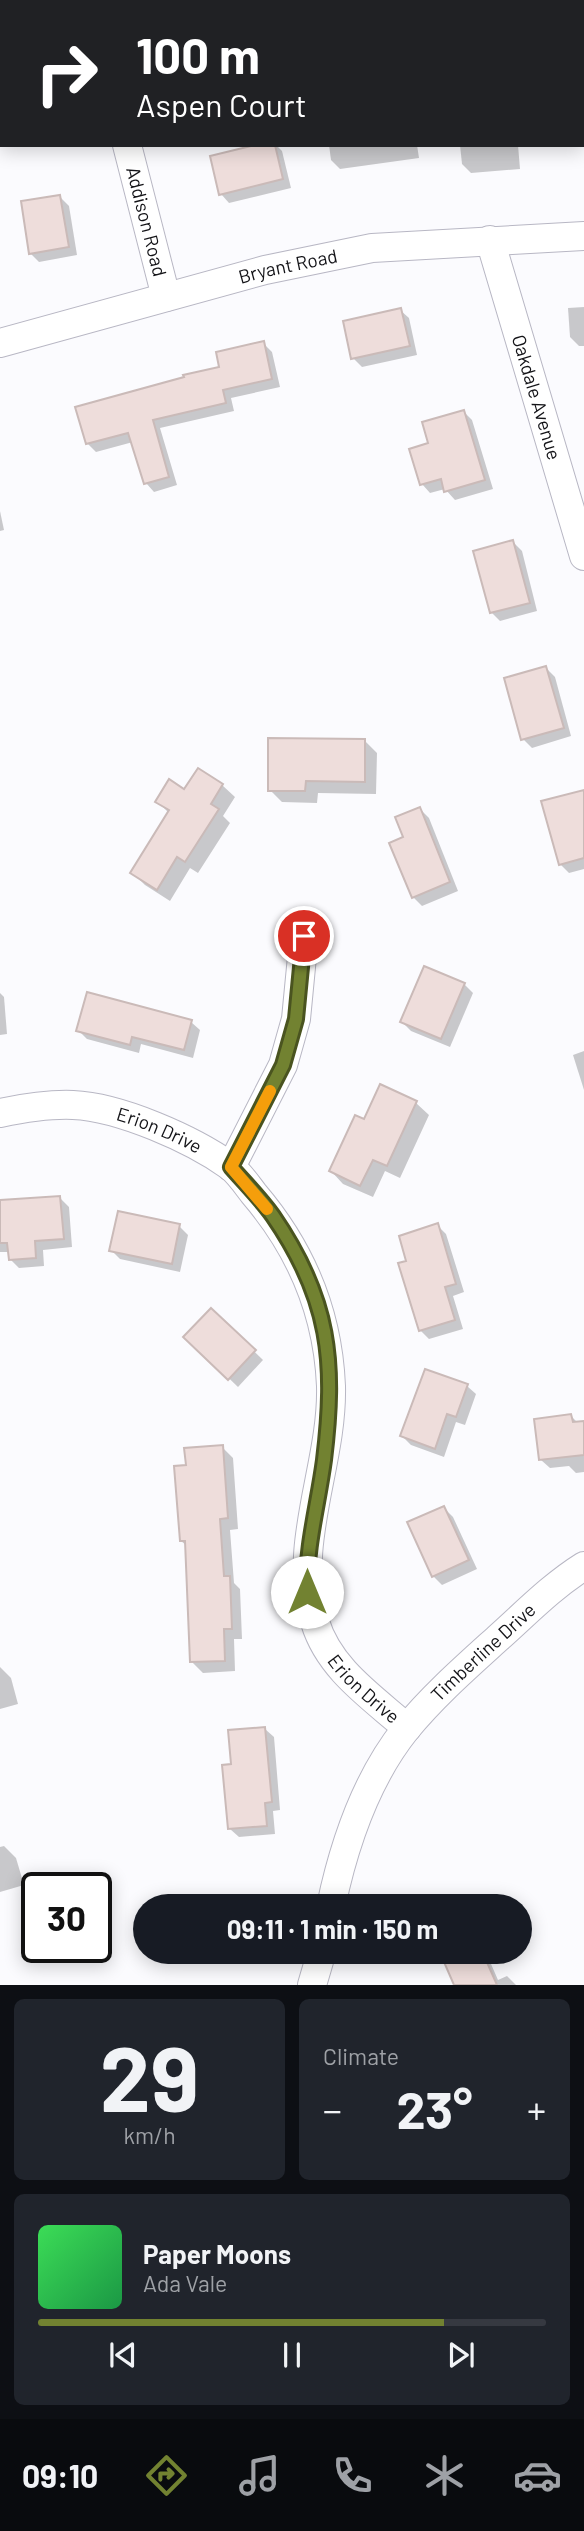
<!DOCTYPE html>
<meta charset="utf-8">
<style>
body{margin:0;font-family:Barlow,sans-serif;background:#20242c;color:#f1f3f6;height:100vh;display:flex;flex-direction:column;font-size:26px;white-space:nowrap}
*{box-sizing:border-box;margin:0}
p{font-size:23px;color:#9ea1a6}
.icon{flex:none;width:38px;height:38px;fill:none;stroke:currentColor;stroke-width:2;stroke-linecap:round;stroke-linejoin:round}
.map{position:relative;height:1985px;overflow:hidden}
.details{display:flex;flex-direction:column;gap:14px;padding:14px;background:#0d0f14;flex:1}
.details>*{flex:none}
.top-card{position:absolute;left:0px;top:0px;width:584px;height:147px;box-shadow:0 4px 18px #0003;background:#202124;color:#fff;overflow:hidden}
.speed{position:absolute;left:21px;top:1872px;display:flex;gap:14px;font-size:35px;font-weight:700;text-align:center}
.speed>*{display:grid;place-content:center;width:91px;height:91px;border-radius:50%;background:#171b24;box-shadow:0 4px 18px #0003;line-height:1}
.speed .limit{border:4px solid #111;border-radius:10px;background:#fff;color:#111}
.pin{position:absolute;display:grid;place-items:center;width:60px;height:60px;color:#fff;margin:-30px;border:4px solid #fff;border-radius:50%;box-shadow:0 2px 7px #0007}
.me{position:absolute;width:77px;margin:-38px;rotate:0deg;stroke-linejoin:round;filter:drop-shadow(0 0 5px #0008)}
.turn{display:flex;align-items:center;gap:24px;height:147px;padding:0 21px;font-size:32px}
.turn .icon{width:91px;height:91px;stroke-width:2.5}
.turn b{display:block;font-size:49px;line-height:60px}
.big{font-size:52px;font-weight:700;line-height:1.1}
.details .tile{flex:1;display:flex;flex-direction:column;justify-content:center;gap:10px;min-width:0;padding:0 24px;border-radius:10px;background:#20242c}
.details .dial{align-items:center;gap:0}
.dial b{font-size:91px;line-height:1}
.song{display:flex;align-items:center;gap:21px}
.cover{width:84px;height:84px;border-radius:10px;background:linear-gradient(135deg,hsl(130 70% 55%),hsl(140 70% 35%))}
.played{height:7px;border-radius:4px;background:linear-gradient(90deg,#728231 80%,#363941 80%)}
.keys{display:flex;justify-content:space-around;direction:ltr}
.heat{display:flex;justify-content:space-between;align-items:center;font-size:38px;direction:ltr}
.details .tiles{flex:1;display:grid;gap:14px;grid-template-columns:1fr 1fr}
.tile:last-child{grid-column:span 2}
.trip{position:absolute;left:133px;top:1894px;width:399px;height:70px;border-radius:35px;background:#171b24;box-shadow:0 4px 18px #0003;font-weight:700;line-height:70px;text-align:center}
.tab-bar{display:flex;height:112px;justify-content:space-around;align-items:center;background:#090b0e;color:#9ea1a6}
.tab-bar .icon{width:49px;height:49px}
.tab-bar .selected{color:#728231}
.tab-bar b{font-size:32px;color:#f1f3f6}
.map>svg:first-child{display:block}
.shadow{fill:#0003}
.building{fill:#eedddb;stroke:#cabab8;stroke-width:2}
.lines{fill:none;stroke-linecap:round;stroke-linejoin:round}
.street-casing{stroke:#b8b7c4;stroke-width:30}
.street{stroke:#fff;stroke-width:28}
.route-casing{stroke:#4a5420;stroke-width:18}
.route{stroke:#728231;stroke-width:12}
.slow{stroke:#f59e0b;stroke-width:12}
.labels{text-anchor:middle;stroke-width:6;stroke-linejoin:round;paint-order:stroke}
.street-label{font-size:19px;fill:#131317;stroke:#fbfbfe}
</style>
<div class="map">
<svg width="584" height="1985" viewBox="0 0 584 1985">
<rect width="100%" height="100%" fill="#fbfbfe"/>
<g class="shadow">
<path d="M185,0h50l1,2h-51z"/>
<rect x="326" y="0" width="218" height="2"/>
<path d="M0,32h2l-2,101z"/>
<path d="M262,145h14l6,6 9,37 -62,15 -8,-9z"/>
<path d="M329,145h88l2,13 -79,11 -9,-9z"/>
<path d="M460,145h58l2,24 -49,4 -9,-9z"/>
<path d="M60,197l9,9 8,49 -38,7 -9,-9z"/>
<path d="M584,307v39h-5l-9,-9 -2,-29z"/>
<path d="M400,310l9,8 8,37 -55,12 -9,-9z"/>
<path d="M263,343l9,9 8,35 -49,11 3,13 -74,17 17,57 -23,7 -8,-9 -13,-41 -37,10 -9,-9 99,-65 36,-10z"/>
<path d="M464,412l8,8 21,69 -38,11 -10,-11 -15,4 -8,-9 9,-40z"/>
<path d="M0,511l4,19 -4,1z"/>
<path d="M513,542l9,9 15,60 -37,10 -9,-9z"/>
<path d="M546,668l9,9 16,59 -39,12 -9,-9z"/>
<path d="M364,740l13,13 -1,41 -58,-1 -1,10 -35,-1 -12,-12z"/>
<path d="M222,785l13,12 -12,19 7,7 -32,50 -8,-5 -20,33 -25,-16 -13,-13 37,-59 -12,-12 28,-9z"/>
<path d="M584,793v76l-15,4 -9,-9z"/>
<path d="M420,809l9,9 29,73 -36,15 -9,-9 -8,-59z"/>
<path d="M464,984l9,9 -23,54 -39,-16 -9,-9z"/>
<path d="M0,993l4,4 3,37 -7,1z"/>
<path d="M191,1022l9,8 -7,28 -52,-14 -2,9 -52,-14 -9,-9z"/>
<path d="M584,1051v39l-11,-35z"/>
<path d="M381,1086l35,17 13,12 -29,63 -15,-7 -12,26 -30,-13 -12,-13 34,-50z"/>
<path d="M60,1198l9,9 3,40 -29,3 1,16 -25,2 -9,-9v-7h-10v-42z"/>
<path d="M437,1225l9,9 18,58 -11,4 10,33 -34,10 -9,-9 -12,-68z"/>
<path d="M179,1226l9,9 -8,37 -60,-13 -9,-9z"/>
<path d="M211,1310l52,50 -25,27 -52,-50z"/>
<path d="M467,1386l9,8 -11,31 -9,-3 -12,35 -33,-12 -9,-9z"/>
<path d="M571,1416l7,7h6v49l-8,1 -7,-7 -19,2 -9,-8z"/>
<path d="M222,1447l11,11 5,71 -8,1 4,53 6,6 2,50h-8l1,32 -32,2 -11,-11 -5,-116 -6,-5 7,-74z"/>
<path d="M444,1508l9,9 24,52 -35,16 -9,-9z"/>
<path d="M0,1667l11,11 7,26 -18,5z"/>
<path d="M265,1729l9,8 6,73 -7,1 2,23 -36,3 -9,-8 3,-64z"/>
<path d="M4,1846l12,12 8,27 -24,7v-45z"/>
<path d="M482,1951l6,6 10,23 9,-4 9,9h-60z"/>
</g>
<g class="building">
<path d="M255,145h20l8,34 -64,16 -9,-39z"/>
<path d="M60,195l9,52 -40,7 -8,-53z"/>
<path d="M401,308l9,38 -59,13 -8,-38z"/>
<path d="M264,341l8,38 -49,11 3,13 -73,17 16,57 -25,7 -16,-51 -42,11 -11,-37 109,-30 -1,-2 36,-8 -3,-15z"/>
<path d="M464,410l21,70 -41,12 -3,-13 -21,6 -11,-36 19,-6 -6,-21z"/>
<path d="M513,540l17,63 -40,10 -17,-62z"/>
<path d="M546,666l18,62 -43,12 -17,-62z"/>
<path d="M268,738l97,1v43l-59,-1 -1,10h-37z"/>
<path d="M198,768l25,16 -12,20 8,5 -34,53 -8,-5 -20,33 -27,-17 39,-63 -14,-8 14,-23 15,10z"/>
<path d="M584,790v68l-25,7 -18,-64z"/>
<path d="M420,807l30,75 -38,16 -23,-55 14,-6 -8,-20z"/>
<path d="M424,966l41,17 -24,56 -41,-17z"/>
<path d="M87,992l105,28 -8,30 -52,-13 -2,8 -54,-14z"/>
<path d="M380,1084l37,17 -30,65 -14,-6 -13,26 -31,-15 26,-56 9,4z"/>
<path d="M60,1196l4,43 -29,2 1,17 -27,2 -2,-17h-7v-43z"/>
<path d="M118,1211l62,13 -8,40 -63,-13z"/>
<path d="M438,1223l18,61 -11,3 10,33 -36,11 -21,-68 8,-2 -7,-25z"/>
<path d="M211,1308l45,42 -28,30 -45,-43z"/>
<path d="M425,1369l43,15 -12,33 -9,-3 -12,35 -35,-13z"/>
<path d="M571,1414l2,8 11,-1v34l-45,5 -5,-41z"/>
<path d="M223,1445l5,73 -8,1 4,57h6l2,53h-8l1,32 -35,1 -5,-121h-5l-6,-75 12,-1 -2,-17z"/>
<path d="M444,1506l25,54 -37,17 -25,-55z"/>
<path d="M265,1727l7,75 -7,1 2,23 -39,3 -6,-64 9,-1 -3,-34z"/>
<path d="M468,1951h14l15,34h-43l-10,-23z"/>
</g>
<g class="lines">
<g class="street-casing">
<g id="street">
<path d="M90,0l1,2"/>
<path id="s1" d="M127,145l39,152"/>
<path id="s2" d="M490,240l94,316"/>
<path id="s3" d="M0,343l265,-73 107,-22 212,-12"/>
<path id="s4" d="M0,1113c24,-5 49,-9 73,-8 47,2 119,34 157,61 9,7 17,19 24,28 47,55 74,120 77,192 2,79 -40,158 -16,236 14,47 57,75 92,106"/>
<path d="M231,1167l52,-102 13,-46 8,-83"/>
<path id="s5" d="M331,1906c13,-62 35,-127 75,-177 27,-33 60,-62 92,-91 28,-25 54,-52 86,-72"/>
<path d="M312,1985l10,-34"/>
</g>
</g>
<use href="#street" class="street"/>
</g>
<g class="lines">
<g class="route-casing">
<path id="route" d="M304,936l-8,83 -13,46 -52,102c14,16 30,32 42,49 57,83 63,146 51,244 -6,45 -18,86 -17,132"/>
</g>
<use href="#route" class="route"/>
<path class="slow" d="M267,1209l-36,-42 39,-76"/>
</g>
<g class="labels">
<g class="street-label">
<text dy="7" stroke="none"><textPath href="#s1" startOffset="79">Addison Road</textPath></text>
<text dy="7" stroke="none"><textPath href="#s3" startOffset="298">Bryant Road</textPath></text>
<text dy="7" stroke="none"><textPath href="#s2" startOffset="164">Oakdale Avenue</textPath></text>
<text dy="7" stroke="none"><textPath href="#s4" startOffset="164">Erion Drive</textPath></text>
<text dy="7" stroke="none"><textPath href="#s5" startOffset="303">Timberline Drive</textPath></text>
<text dy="7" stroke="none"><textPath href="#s4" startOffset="814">Erion Drive</textPath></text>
</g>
</g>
</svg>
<div class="speed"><div class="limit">30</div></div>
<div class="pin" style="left:304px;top:936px;background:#d93025"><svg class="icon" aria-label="arrive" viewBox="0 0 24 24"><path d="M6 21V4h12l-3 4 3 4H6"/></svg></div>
<svg class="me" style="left:307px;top:1592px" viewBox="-20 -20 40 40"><circle r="19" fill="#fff"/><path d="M0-13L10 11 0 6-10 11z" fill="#728231"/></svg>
<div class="trip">09:11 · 1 min · 150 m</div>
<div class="top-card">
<div class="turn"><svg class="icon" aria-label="right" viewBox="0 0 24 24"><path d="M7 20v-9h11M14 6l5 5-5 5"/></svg><div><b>100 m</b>Aspen Court</div></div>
</div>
</div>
<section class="details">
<div class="tiles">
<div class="tile dial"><b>29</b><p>km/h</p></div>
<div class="tile"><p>Climate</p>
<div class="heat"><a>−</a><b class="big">23°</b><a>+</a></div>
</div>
<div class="tile">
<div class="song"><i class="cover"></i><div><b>Paper Moons</b><p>Ada Vale</p></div></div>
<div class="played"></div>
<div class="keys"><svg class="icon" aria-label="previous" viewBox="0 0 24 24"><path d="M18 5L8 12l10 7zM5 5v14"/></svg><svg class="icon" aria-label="pause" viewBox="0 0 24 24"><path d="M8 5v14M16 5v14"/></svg><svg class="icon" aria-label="next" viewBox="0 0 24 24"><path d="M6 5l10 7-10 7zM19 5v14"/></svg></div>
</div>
</div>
</section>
<nav class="tab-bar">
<b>09:10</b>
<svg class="icon selected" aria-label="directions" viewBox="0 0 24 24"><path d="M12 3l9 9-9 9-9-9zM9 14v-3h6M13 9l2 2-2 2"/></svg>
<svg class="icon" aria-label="music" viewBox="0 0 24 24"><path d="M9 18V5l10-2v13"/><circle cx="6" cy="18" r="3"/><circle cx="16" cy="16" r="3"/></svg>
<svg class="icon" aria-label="phone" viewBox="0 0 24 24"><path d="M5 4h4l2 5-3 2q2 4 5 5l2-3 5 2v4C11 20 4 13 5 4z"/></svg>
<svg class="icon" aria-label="climate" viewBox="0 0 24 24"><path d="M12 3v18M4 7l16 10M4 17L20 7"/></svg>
<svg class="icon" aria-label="car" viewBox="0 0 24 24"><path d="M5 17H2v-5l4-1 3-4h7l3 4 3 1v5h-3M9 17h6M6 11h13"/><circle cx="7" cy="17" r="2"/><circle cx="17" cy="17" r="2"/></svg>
</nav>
